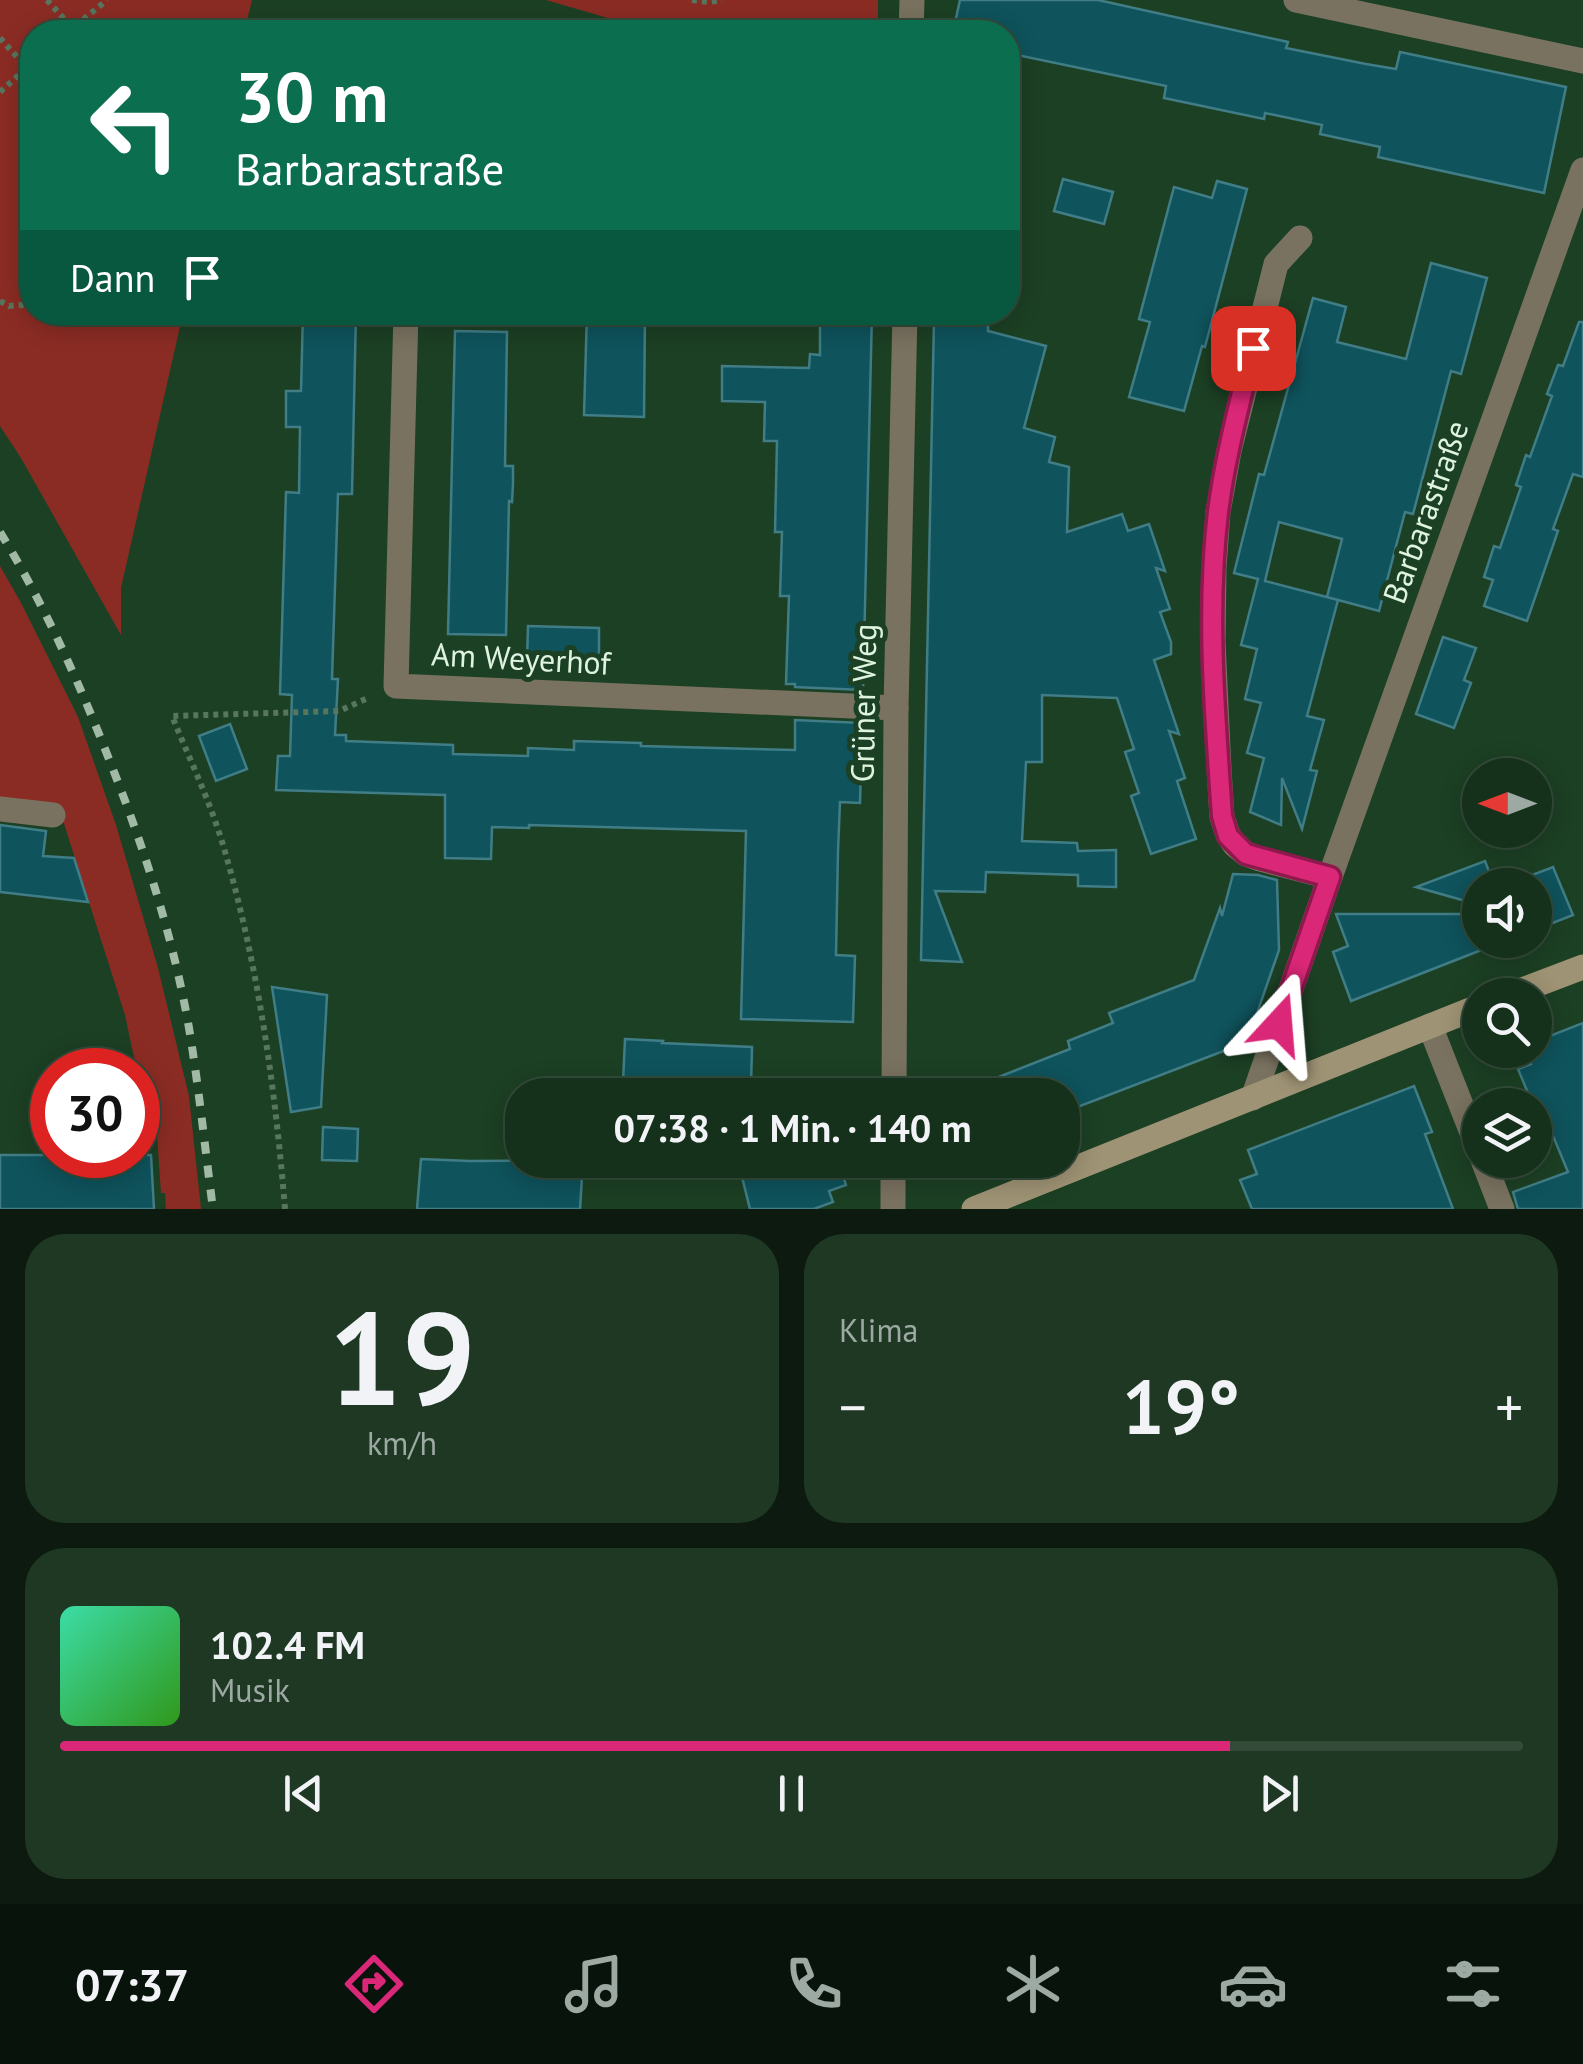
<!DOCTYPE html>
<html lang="de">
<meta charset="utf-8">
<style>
body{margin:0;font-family:"PT Sans",sans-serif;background:#1e3824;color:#f1f3f6;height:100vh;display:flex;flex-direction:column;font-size:38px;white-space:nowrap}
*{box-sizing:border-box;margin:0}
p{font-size:32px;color:#9da9a3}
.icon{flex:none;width:55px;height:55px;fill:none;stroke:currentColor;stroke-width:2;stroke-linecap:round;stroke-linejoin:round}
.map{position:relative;height:1209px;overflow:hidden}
.panel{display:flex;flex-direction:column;gap:25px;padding:25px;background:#0c1a0f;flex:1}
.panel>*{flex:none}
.hud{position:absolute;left:20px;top:20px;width:1000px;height:305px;border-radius:40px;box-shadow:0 5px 25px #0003,0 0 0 2px #344b3a;background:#0b6e4f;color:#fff;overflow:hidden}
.needle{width:65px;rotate:270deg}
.buttons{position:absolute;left:1462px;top:758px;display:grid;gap:20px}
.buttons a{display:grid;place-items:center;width:90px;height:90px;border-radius:50%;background:#15301b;box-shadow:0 5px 25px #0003,0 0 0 2px #344b3a;font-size:50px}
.speed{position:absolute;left:30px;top:1048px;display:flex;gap:20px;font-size:50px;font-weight:700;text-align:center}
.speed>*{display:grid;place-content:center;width:130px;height:130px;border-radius:50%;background:#15301b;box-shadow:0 5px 25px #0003,0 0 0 2px #344b3a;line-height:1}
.speed .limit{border:15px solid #d22;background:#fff;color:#111}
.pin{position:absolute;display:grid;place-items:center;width:85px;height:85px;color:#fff;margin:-42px;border-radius:20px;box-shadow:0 5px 15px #0006}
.me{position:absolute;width:110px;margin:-55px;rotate:19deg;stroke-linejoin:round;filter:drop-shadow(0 0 8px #0008)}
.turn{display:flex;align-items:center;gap:35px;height:210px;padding:0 50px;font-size:45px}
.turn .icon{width:130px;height:130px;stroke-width:2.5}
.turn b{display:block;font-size:70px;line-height:85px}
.then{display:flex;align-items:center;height:95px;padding:0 50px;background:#0003;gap:20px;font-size:38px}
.big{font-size:75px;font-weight:600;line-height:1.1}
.panel .card{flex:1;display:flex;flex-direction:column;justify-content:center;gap:15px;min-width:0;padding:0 35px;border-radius:40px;background:#1e3824}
.panel .dial{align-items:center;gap:0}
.dial b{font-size:130px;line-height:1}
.song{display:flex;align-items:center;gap:30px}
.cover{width:120px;height:120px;border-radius:15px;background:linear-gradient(135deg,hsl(160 70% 55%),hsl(110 70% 35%))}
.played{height:10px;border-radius:5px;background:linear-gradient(90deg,#db2777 80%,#344b3a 80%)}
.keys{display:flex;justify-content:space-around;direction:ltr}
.heat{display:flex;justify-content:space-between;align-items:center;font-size:55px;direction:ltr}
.panel .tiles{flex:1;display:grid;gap:25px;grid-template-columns:1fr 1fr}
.card:last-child{grid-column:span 2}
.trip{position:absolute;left:505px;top:1078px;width:575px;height:100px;border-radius:40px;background:#15301b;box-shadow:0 5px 25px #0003,0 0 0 2px #344b3a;font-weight:600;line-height:100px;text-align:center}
.dock{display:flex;height:160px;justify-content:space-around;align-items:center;background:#08130b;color:#9da9a3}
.dock .icon{width:70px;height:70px}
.dock .current{color:#db2777}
.dock b{font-size:45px;color:#f1f3f6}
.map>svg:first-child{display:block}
.green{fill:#8b2c24}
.building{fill:#0f535c;stroke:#407d86;stroke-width:2.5}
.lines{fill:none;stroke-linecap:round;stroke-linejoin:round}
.path{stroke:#57765d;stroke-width:6;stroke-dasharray:5 5;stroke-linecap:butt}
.street{stroke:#7a7260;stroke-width:25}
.secondary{stroke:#9f9375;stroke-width:25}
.rail{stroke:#a1baa5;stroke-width:8;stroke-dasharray:12 12;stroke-linecap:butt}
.route-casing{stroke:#8e194d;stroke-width:25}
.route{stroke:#db2777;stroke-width:18}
.labels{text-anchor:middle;stroke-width:10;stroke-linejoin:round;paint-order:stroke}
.street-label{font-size:32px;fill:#dff3e1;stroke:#1c4024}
</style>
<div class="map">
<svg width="1583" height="1209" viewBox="0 0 1583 1209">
<rect width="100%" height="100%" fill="#1c4024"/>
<g class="green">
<path d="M0,0h252l-8,32h-212v280l151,1 -62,275v47l-100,-177 -21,-32z"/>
<path d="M546,0h332v21l-270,-3z"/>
<path d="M0,566l20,35 58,116 38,108 42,143 31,128 12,113h-35l-1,-16h-4l-6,-88 -11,-1 -19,-89 -66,-207 -59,-8z"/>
</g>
<g class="building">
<path d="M960,0h138l190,42 -2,6 80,16 30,5 4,-17 166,35 -22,106 -166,-36 2,-10 -60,-13 2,-9 -57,-12 -1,6 -100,-21 2,-12 -158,-33v-21h-55z"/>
<path d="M1063,179l50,13 -9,32 -50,-13z"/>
<path d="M1217,181l30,8 -42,158 -3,-1 -18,65 -55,-14 21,-75 -11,-3 35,-132 38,11z"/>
<path d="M1431,263l56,15 -26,96 -10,-3 -38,143 -8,-2 -26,99 -52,-14 15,-58 -63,-17 -14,59 73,19 -31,116 17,4 -14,50 7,1 -15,58 -20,-51 -1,47 -31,-13 14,-54 -17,-5 14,-50 -16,-4 12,-50 -16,-4 17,-66 -24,-6 25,-99 5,1 49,-177 33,9 -9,35 69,17z"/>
<path d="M303,312h53l-4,182h-14l-6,185h6l-3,56h11v6l107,4v9l75,2v-8l46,2v-9l67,2v3l154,4v-30l67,3 -2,80 -20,-1 -2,49 -2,104 19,1 -2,66 -112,-3 5,-188 -217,-6v3l-37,-1 -1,32 -46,-1v-63l-169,-5 2,-34h12l2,-61 -12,-1 6,-202 13,1 1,-66h-14v-36h15z"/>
<path d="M587,312h58l-1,105 -60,-2z"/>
<path d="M820,312h52l-9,378 -68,-3v-3h-9l3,-88h-9l2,-64h-7l2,-91h-13l1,-39 -43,-1v-35l87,2 1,-14 10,1z"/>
<path d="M934,320h54v11l58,15 -22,82 31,9 -6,25 20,5 -2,65 55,-18 6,17 21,-7 16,47 -9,-3 14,41 -10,3 11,30v12l-17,6 25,74 -10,-3 16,47 -8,3 19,58 -45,15 -20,-58 8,-3 -14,-41 9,-3 -17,-51 -75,-3v67h-16l-4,79 55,2 1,8 38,-1v37l-38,-1v-11l-92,-3 -1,20 -50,-1 27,71 -41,-2z"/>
<path d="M1579,322h4v155l-10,-3 -20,55 5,2 -31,90 -43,-15 9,-26 -9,-3 10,-31 6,2 21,-61 -5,-2 10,-30 4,2 22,-61 -5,-2 11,-29 5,1z"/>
<path d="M455,331l52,1 -2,134h8v18l-1,18 -3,-1 -3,134 -58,-1z"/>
<path d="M528,626l71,2v35l-72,-3z"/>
<path d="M1443,637l33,11 -12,32 7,3 -17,45 -38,-14z"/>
<path d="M230,724l17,45 -31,12 -17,-45z"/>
<path d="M0,825l46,6 -3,25 31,2 14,44 -88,-10z"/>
<path d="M1485,861l9,24h-14v20l-64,-18z"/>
<path d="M1553,867l20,48 -38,15v-45h-29z"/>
<path d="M1233,874l25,1 19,5 2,70 -32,92 -185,71v-18h-104v-2l112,-44 -2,-8 45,-18 -4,-10 85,-33 26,-72 2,8z"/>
<path d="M1336,914h144v26h27l-156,61 -18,-49 15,-6z"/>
<path d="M272,987l55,8 -6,112 -30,5z"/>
<path d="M1583,1023v186h-65l-5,-17 55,-20 -24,-58 -7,2 -2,-11h-2l-15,-36 13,-5 -6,-14h16l-4,-9z"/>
<path d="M625,1039l38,2 -1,2 90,4 -1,39h-21v3l-107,-7z"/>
<path d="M1414,1086l18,46 -7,2 28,75h-201l-12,-29 17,-6 -9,-24z"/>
<path d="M323,1127l35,2 -1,32 -35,-1z"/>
<path d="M0,1155h151l3,54h-154z"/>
<path d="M421,1159l49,2 113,-1 -3,49h-163z"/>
<path d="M755,1160h83l8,25 -17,6 4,11 -19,7h-64l-11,-44z"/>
</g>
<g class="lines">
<g class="path">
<path d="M47,0l29,32"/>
<path d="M692,0l16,2 14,-2"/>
<path d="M68,32l39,-32"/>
<path d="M0,38l27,30"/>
<path d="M0,92l32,-29"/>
<path d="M0,301l9,5 23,-2"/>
<path d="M285,1209c-10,-123 -27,-246 -62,-364 -13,-44 -34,-87 -51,-129l167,-5 29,-13"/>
</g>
<g class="street">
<path d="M1296,0l287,61"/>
<path d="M911,32l1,-32"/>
<path d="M1300,238l-24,26 -47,187 -11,61 -4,55 -1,75 6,127 3,48 6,18 7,10 11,9 14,5 70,18"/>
<path d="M406,312l-10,374 500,22"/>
<path d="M0,809l53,6"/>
<path d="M1430,1026l50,127"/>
<path d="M894,1095l2,-387 9,-396"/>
<path d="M1253,1098l77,-221 253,-707"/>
<path d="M1483,1160l19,49"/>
<path d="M893,1209v-49"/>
</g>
<g class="secondary">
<path d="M1509,995l74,-28"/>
<path d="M974,1209l506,-203"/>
</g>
<path class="rail" d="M0,532c41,67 74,139 103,212 37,92 69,186 86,284 10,60 16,121 24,181"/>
</g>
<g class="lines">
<g class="route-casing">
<path id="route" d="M1253,348c-13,54 -28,109 -35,164 -12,100 -3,204 4,304l6,20 18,18 84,23 -51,147"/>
</g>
<use href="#route" class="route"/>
</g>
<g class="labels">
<g class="street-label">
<text transform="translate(1426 512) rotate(-70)" y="11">Barbarastraße</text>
<text transform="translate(521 659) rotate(3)" y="11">Am Weyerhof</text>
<text transform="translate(864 703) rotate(-89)" y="11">Grüner Weg</text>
</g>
</g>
</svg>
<div class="buttons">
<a><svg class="needle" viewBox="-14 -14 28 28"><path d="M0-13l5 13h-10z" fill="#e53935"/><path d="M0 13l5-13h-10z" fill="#9da9a3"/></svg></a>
<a><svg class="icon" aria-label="sound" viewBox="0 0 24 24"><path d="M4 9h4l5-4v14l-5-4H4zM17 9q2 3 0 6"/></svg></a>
<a><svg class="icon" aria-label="search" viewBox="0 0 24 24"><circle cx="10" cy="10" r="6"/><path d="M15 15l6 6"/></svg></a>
<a><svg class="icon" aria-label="layers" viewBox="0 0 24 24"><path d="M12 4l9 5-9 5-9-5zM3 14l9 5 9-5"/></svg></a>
</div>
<div class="speed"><div class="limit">30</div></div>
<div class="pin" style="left:1253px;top:348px;background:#d93025"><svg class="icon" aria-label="arrive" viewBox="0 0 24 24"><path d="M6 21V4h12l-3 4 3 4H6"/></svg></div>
<svg class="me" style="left:1279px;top:1024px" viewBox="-20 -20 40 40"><path d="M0-17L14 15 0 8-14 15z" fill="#db2777" stroke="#fff" stroke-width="4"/></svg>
<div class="trip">07:38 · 1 Min. · 140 m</div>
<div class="hud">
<div class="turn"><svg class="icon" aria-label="left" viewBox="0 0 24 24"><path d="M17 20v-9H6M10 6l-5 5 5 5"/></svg><div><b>30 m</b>Barbarastraße</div></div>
<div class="then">Dann<svg class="icon" aria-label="arrive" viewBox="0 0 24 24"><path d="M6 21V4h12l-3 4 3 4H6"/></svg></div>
</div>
</div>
<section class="panel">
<div class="tiles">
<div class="card dial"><b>19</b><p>km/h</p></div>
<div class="card"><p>Klima</p>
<div class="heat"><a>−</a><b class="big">19°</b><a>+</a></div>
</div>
<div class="card">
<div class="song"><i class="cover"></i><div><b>102.4 FM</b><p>Musik</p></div></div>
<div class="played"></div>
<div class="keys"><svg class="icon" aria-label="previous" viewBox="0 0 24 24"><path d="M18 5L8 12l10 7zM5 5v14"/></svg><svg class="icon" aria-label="pause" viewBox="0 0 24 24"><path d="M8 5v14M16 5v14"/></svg><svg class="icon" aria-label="next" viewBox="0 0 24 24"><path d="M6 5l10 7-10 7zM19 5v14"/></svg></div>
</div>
</div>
</section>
<nav class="dock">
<b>07:37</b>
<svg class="icon current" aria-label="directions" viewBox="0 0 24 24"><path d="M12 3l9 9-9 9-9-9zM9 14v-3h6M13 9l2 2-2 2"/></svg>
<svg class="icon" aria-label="music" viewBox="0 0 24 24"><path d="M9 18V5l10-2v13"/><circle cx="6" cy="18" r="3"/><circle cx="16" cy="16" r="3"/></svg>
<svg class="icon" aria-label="phone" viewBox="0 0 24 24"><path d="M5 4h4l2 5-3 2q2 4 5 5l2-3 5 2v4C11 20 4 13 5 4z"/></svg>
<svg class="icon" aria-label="climate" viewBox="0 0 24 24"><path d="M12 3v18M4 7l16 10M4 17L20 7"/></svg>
<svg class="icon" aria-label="car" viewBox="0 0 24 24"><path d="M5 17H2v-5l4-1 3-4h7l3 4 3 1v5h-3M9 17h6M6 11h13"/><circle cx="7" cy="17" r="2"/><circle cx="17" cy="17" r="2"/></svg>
<svg class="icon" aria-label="filters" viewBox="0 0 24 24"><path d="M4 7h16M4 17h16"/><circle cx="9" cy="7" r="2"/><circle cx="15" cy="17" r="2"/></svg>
</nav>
